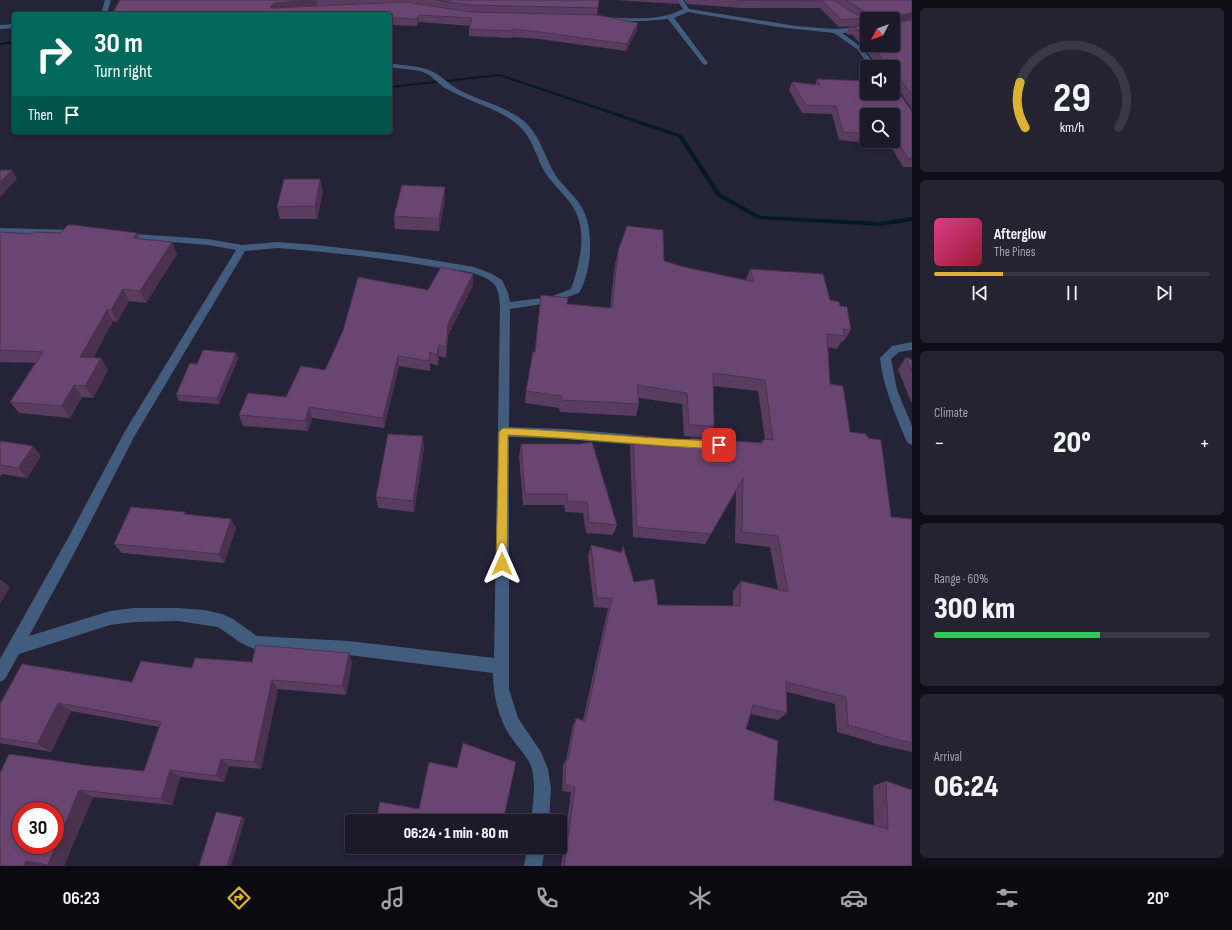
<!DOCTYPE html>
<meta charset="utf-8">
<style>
body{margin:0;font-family:"Sofia Sans Condensed",sans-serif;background:#252330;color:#f1f3f6;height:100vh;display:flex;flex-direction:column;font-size:15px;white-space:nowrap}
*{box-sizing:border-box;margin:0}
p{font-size:13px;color:#a0a1a8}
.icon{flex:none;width:22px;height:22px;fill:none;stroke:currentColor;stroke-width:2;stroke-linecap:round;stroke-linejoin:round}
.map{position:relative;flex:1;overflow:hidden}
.side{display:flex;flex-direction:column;gap:8px;padding:8px;background:#0f0e16;width:320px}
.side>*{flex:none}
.banner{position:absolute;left:12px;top:12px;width:380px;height:122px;border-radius:4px;box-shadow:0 2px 6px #0003,0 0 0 1px #3a3845;background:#00695c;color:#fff;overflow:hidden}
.needle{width:26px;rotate:229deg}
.controls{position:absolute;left:860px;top:12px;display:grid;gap:8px}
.controls a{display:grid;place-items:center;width:40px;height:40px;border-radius:4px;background:#1c1a28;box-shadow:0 2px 6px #0003,0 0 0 1px #3a3845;font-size:20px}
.speed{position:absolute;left:12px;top:802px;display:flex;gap:8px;font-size:20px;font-weight:700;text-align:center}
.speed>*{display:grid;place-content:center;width:52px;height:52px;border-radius:50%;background:#1c1a28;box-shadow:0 2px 6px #0003,0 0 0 1px #3a3845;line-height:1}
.speed .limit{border:6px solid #d22;background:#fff;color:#111}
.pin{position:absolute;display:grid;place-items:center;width:34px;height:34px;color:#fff;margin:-17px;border-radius:8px;box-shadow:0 2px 6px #0006}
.me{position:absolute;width:44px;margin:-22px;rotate:0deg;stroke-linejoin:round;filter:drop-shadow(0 0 3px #0008)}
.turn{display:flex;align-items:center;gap:14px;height:84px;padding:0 16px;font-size:18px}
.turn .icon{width:52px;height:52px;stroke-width:2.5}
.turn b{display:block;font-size:28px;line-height:34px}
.then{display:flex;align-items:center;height:38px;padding:0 16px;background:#0003;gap:8px;font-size:15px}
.big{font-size:30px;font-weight:800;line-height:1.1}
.side .card{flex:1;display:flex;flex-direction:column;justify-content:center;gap:6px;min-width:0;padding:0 14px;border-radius:6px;background:#252330}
.side .dial{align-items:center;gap:0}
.dial svg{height:104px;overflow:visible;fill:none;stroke:#3a3845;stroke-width:7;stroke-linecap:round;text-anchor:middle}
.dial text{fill:#f1f3f6;stroke:none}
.song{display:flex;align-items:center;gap:12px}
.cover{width:48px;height:48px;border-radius:6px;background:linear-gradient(135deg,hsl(330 70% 55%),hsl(350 70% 35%))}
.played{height:4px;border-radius:2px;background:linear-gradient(90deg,#dcb233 25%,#3a3845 25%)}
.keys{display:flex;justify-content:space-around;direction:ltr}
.heat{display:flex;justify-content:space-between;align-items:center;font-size:22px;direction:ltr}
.charge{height:6px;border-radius:3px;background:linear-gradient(90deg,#34c759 60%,#3a3845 0)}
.trip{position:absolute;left:345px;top:814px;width:222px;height:40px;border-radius:4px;background:#1c1a28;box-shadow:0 2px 6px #0003,0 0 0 1px #3a3845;font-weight:800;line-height:40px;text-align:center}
.dock{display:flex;height:64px;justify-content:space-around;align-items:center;background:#0b0a10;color:#a0a1a8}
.dock .icon{width:28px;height:28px}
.dock .selected{color:#dcb233}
.dock b{font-size:18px;color:#f1f3f6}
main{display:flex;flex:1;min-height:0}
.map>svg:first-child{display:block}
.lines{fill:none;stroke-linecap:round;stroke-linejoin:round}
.stream{fill:#041a21;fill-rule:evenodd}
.minor{fill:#425c7e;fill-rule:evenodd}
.wall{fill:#5a3c61;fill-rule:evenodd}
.shaded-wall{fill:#4a314f}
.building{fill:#694671;stroke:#4a314f;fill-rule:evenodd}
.route{fill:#dcb233;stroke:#8f7421}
</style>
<main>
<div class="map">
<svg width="912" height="866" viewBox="0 0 912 866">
<rect width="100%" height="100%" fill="#252336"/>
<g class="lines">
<g class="stream">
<path d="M14,41v2l-14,2v-2z"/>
<path d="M500,74l182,61 39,59 40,22 119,6 32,-5v4l-32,5 -122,-7 -41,-23 -39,-59 -178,-61 -110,12v-2z"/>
</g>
<g class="minor">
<path d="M105,0h6l-3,10 5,4h-7l-4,-4z"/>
<path d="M677,0h6l6,9 107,17 37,3 34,-2v4l-25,2 19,14 16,20h-7l-13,-18 -23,-16 -56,-6 -90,-15 -14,6 34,45 -3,2 -2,-1 -35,-45 -22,2h-44l-3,-2 3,-2c26,1 57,5 81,-8z"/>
<path d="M14,24v4l-14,1v-4z"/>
<path d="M390,63c13,3 26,2 39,7 11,4 19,14 30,20 21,11 46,16 65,31 15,13 20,33 29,50 7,13 20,22 28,35 14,22 11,65 -2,87l-29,10 -40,6 -1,118 57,2 82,7 4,2 2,3 -2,3 -4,2 -82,-7 -57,-2v252l9,29 23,34 7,17 3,19 -2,33h-18c2,-17 5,-36 1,-52 -3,-11 -13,-20 -19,-29 -14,-19 -20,-43 -20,-67l-144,-18 -92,-5 -16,-7 -23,-16 -40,-6 -44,1 -24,3 -91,29 -14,25 -5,3v-23l9,-16 58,-103 58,-109 111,-181 -28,-5 -85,-7 -5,-3 2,-2 88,6 34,6 35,-3 39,3 86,10 72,12 16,6 12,7 6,13 2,9 40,-5 21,-8c9,-26 18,-60 0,-85 -7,-10 -17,-19 -25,-30 -9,-14 -12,-32 -24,-45 -18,-20 -54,-27 -77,-41 -8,-5 -13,-13 -22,-16 -10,-3 -22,-3 -33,-5zM277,248c53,4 106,10 158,19 18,3 43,3 58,16 6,5 6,16 7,23l-6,352 -145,-17 -92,-5 -24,-17 -11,-5 -17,-4 -27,-2h-44l-24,3 -81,25 48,-88 57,-111 111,-186z"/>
<path d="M0,228l77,2 5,3 -5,3 -77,-2z"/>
<path d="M912,342v8l-13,2 -8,7 6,31 15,36v19l-4,-2 -2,-3c-11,-27 -23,-53 -26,-82l12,-12z"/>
<path d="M527,847h18l-3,19h-18z"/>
</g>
</g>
<g class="wall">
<path d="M120,0h479l-2,15 40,15 -11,21 -87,-12 -27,-2v1l-43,-2v-7l1,-3 -51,-4 -2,4 -27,-1v-11z"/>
<path d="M615,0h64l-1,4z"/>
<path d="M684,0h228v109l-15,-21h-2l17,23v56h-9l-13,-22 -51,-5 -7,-26 -30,-1 -13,-23 3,-8 23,3 2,-6 76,14v-26h-15v-1l-25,-31 -7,-1 3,-7 18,-2v20h26v-26h-26v3l-6,-3 -3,7 -19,1 -19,-19h-79l-53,-4zM867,115h26v26h-26z"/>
<path d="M320,179l3,13 -6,27h-37l-3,-12z"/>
<path d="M445,187v13l-6,31 -44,-2 -1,-13z"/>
<path d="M0,232l140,7 37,15 -31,49 -17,-2 -12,21 -4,-1 -20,37 15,12 -15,28 -11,-1 -12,21 -51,-5 -9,-11 25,-39 -34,-1 -1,1z"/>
<path d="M618,251l46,10 20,6 62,13 4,-11 80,31 10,6 11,24 -8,12 -1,-1 -5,8 -9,-2 2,37 20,48 41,85 21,2v233l-40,-9v-1l-35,-10 -2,-28 -48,-12v21l-9,7 -27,-6 -5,15 28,71 100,26 -1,-40 13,-5 26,85h-351l10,-74 -9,-1 1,-26 3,-5 7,-35 3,-7 7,2 25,-112 -14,-1 -6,-51 3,-11 30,7 2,-6 11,36 24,23 75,1v-15l8,-10 37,9 -8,-43 -35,-4 1,-53 -31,54 -72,-7 -3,-91 3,-11 57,5 1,-2 70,5 1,-2 3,-2 -7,-48 -45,-5 1,40 -6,12 -24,-2 -2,-32 -43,-6v6l-3,12 -76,-4 -1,-4 -34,-5 1,-12 9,-39 6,-57 26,9 43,4 5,-44z"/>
<path d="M473,285l-25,50 -2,23 -7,-2 -1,10 -8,-3v8l-31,-5 -15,62 -72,-10 -4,13 -65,-5 -4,-11 47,-18 39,-27 103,-80z"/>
<path d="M236,353l2,6 -19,45 -40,-3 -3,-6 21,-31z"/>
<path d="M906,357l6,3v42h-1l-13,-33z"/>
<path d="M0,441l33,5 8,10 -14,22 -25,-4 -2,3z"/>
<path d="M521,444l96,81 -4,10 -27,-2 -3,-20 -18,-1 -1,-7h-41l-4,-49z"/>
<path d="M424,448l-10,64 -36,-4 -2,-11z"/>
<path d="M185,512l1,2 50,14 -12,35 -102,-10 -8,-9z"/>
<path d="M252,662h100l-6,33 -68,-6 -17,80 -32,-3 -5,16 -44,-5 -8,28 -79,-8 -29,69h-17l-5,-1v1h-42l92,-100 52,5 15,-44 -88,-16 -20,41 -51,-9v-39l132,-22 60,-14z"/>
</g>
<g class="shaded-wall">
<path d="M309,0h7l1,6 -45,8 -2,-7 4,-4z"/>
<path d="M912,13v7l-19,3 2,-7z"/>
<path d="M419,15v7l-2,4v-7z"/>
<path d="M638,23l-1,7 -11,21 1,-7z"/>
<path d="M12,170l5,9 -17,18v-15z"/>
<path d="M320,179l3,13 -6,27 -2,-13z"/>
<path d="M445,187v13l-6,31v-12z"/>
<path d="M137,233l5,12 -9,-7z"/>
<path d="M172,242l5,12 -31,49 -6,-12z"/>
<path d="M473,274v11l-25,50 -2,23v-11l2,-23z"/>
<path d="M123,289l6,12 -12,21 -6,-12z"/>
<path d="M107,310l6,11 -26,47 -7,-11z"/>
<path d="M439,345v11l-1,10 -1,-11z"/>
<path d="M236,353l2,6 -19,45 -2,-6z"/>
<path d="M398,356l1,10 -15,62 -1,-10z"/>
<path d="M101,358l7,12 -15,28 -8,-12z"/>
<path d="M74,385l8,12 -12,21 -8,-12z"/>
<path d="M309,407l3,11 -4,13 -3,-10z"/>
<path d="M423,436l1,12 -10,64 -1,-11z"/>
<path d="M33,446l8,10 -14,22 -9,-10z"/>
<path d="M231,519l5,9 -12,35 -5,-9z"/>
<path d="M0,579l10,8 -10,17z"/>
<path d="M349,653l3,9 -6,33 -4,-9z"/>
<path d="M272,680l6,9 -17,80 -7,-7z"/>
<path d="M58,703l13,8 -20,41 -14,-8z"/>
<path d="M221,759l8,7 -5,16 -8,-6z"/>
<path d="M170,770l10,7 -8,28 -11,-6z"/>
<path d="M79,790l14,7 -29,69h-13l-3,-1z"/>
<path d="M242,817l3,2 -14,47h-4z"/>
<path d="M26,861l16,4v1h-18z"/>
</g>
<g class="building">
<path d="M120,0h189l-35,3 -4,4 2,1 134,-6 64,10 127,3 41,8 -11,21 -87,-12 -27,-3 -1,2 -43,-2 3,-11 -53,-3 -2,4 -27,-1v-4h-278z"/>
<path d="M436,0h163l-1,8 -128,-3z"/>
<path d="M737,0h96l29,18 -20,2 -20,-19z"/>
<path d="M845,0h67v13l-17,3v5l2,1 15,-2v75l-11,-15h-5l-3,-4v-9h-7l-5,-6 1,-3 -11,-13h22v-26h-22v-4z"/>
<path d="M867,25v16l-11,-13 -7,-1z"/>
<path d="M817,79l50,2v12h26v-11h2l-1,4 18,25v48h-4l-13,-22h-2v-22h-26v19l-24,-2 -7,-26 -30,-1 -14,-23 28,3z"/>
<path d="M0,170h12l-12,12z"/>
<path d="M284,179h36l-5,27 -38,1z"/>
<path d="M402,185l43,2 -6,32 -45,-3z"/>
<path d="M68,225h6l63,8 -4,5 39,4 -32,49 -17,-2 -12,21h-4l-27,47 21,1 -16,28 -11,-1 -12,21 -52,-4 33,-50 -43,-2v-118l32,2 2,-2 27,1z"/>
<path d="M627,226l36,4 1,31 20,6 70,15 -4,-13 73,5 7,26 9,2 1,4 7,1 4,23 -8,-1 2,7 -18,-2 3,50 13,2 7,46 16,2 2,4 13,2 10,77 21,2v224l-28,-7v-1l-36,-10 -2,-28 -60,-15 1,31 -34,-8 -7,24 32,12 -4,59 114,29 -2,-48 26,9v76h-348l11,-79 -10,-2 1,-26 2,1 8,-42 9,3 27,-123h-15l-6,-53 31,8 1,-7 11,36 20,-3 4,26 82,1 1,-25 47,11 -10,-56 -36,-4 1,-54 -32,56 -74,-7 -4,-92 58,6v-3l71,5v-2l3,-2 8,1 -8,-60 -52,-7 1,53 -25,-1 -2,-32 -50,-8 2,19 -77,-4 -1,-4 -35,-5 7,-39h2l6,-57 27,3 -1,6 45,4 6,-57z"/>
<path d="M441,267l32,7 -25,50 -2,23 -7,-2 -2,10 -7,-3 -1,9 -31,-5 -15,62 -74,-11 -4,14 -66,-6 9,-22 38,4 15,-31 24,4 18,-39 15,-54 70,13z"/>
<path d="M203,350l33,3 -19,45 -41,-3 14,-32 7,1z"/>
<path d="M906,357l6,3v12z"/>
<path d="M388,434l35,2 -10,65 -37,-4z"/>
<path d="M0,441l33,5 -15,22 -18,-3z"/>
<path d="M592,442l25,83 -28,-3 -2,-20 -20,-1v-7h-42l-4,-50h59z"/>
<path d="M131,507l54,5 -1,2 47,5 -12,35 -105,-10z"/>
<path d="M256,645l93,8 -7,33 -70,-6 -18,82 -33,-3 -5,17 -46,-6 -9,29 -82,-9 -31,75 -22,-4 -2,5h-24v-93l9,-19 83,12 52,5 17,-49 -103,-19 -21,41 -37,-6v-34l22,-40 110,18 9,-21 51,7 3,-10 57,4zM21,811h34v34h-34z"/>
<path d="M463,743l53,19 -13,59h-127l4,-19 39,7 10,-47 28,6z"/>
<path d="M216,812l26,5 -15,49h-28z"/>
</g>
<path class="route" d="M503,428c72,3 144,11 216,13l4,4 -4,4c-71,-3 -141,-11 -211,-14l-1,129 -2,3 -3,1 -4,-1 -2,-3 3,-132z"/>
</svg>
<div class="controls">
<a><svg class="needle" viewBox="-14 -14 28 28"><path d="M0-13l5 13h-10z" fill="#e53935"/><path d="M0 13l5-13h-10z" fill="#a0a1a8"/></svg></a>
<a><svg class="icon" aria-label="sound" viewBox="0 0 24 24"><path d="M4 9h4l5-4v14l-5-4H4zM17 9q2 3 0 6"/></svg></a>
<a><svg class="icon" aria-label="search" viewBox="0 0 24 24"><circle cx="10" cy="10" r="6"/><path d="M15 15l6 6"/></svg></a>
</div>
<div class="speed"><div class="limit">30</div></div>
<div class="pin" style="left:719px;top:445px;background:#d93025"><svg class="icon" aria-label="arrive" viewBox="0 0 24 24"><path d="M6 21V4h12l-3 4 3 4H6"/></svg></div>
<svg class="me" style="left:502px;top:564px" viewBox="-20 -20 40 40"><path d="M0-17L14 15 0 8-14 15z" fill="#dcb233" stroke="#fff" stroke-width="4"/></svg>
<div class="trip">06:24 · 1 min · 80 m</div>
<div class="banner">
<div class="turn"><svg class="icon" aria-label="right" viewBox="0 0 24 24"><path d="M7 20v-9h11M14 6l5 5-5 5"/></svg><div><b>30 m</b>Turn right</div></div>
<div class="then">Then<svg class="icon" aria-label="arrive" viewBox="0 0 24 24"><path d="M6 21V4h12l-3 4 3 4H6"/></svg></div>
</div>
</div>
<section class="side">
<div class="card dial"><svg viewBox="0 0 100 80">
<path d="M14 69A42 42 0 1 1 86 69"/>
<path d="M14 69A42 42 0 0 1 10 34" stroke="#dcb233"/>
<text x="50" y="56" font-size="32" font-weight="700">29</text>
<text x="50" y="72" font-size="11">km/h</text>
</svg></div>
<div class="card">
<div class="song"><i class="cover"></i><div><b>Afterglow</b><p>The Pines</p></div></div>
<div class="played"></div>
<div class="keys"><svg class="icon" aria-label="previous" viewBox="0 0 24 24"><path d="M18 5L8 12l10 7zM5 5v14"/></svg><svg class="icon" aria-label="pause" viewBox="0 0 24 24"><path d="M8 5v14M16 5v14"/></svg><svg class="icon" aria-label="next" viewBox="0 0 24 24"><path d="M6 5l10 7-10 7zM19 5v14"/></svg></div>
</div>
<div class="card"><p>Climate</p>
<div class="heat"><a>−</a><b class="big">20°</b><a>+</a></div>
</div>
<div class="card"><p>Range · 60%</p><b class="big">300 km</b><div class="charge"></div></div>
<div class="card"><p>Arrival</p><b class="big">06:24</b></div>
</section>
</main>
<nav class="dock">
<b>06:23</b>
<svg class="icon selected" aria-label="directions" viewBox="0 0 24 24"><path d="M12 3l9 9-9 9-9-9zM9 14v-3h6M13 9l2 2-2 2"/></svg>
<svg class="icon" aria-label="music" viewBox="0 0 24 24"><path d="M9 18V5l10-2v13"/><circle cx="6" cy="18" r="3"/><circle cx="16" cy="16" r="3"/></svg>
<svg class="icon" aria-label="phone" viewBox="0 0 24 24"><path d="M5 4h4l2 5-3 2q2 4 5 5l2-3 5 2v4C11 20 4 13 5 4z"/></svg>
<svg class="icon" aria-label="climate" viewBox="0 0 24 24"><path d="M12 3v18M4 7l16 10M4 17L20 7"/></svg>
<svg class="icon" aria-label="car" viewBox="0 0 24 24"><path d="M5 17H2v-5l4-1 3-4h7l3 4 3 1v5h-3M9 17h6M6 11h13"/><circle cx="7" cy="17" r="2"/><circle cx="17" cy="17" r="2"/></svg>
<svg class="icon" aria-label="filters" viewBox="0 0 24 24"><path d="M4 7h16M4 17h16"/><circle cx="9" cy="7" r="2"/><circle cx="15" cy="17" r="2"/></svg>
<b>20°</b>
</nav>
